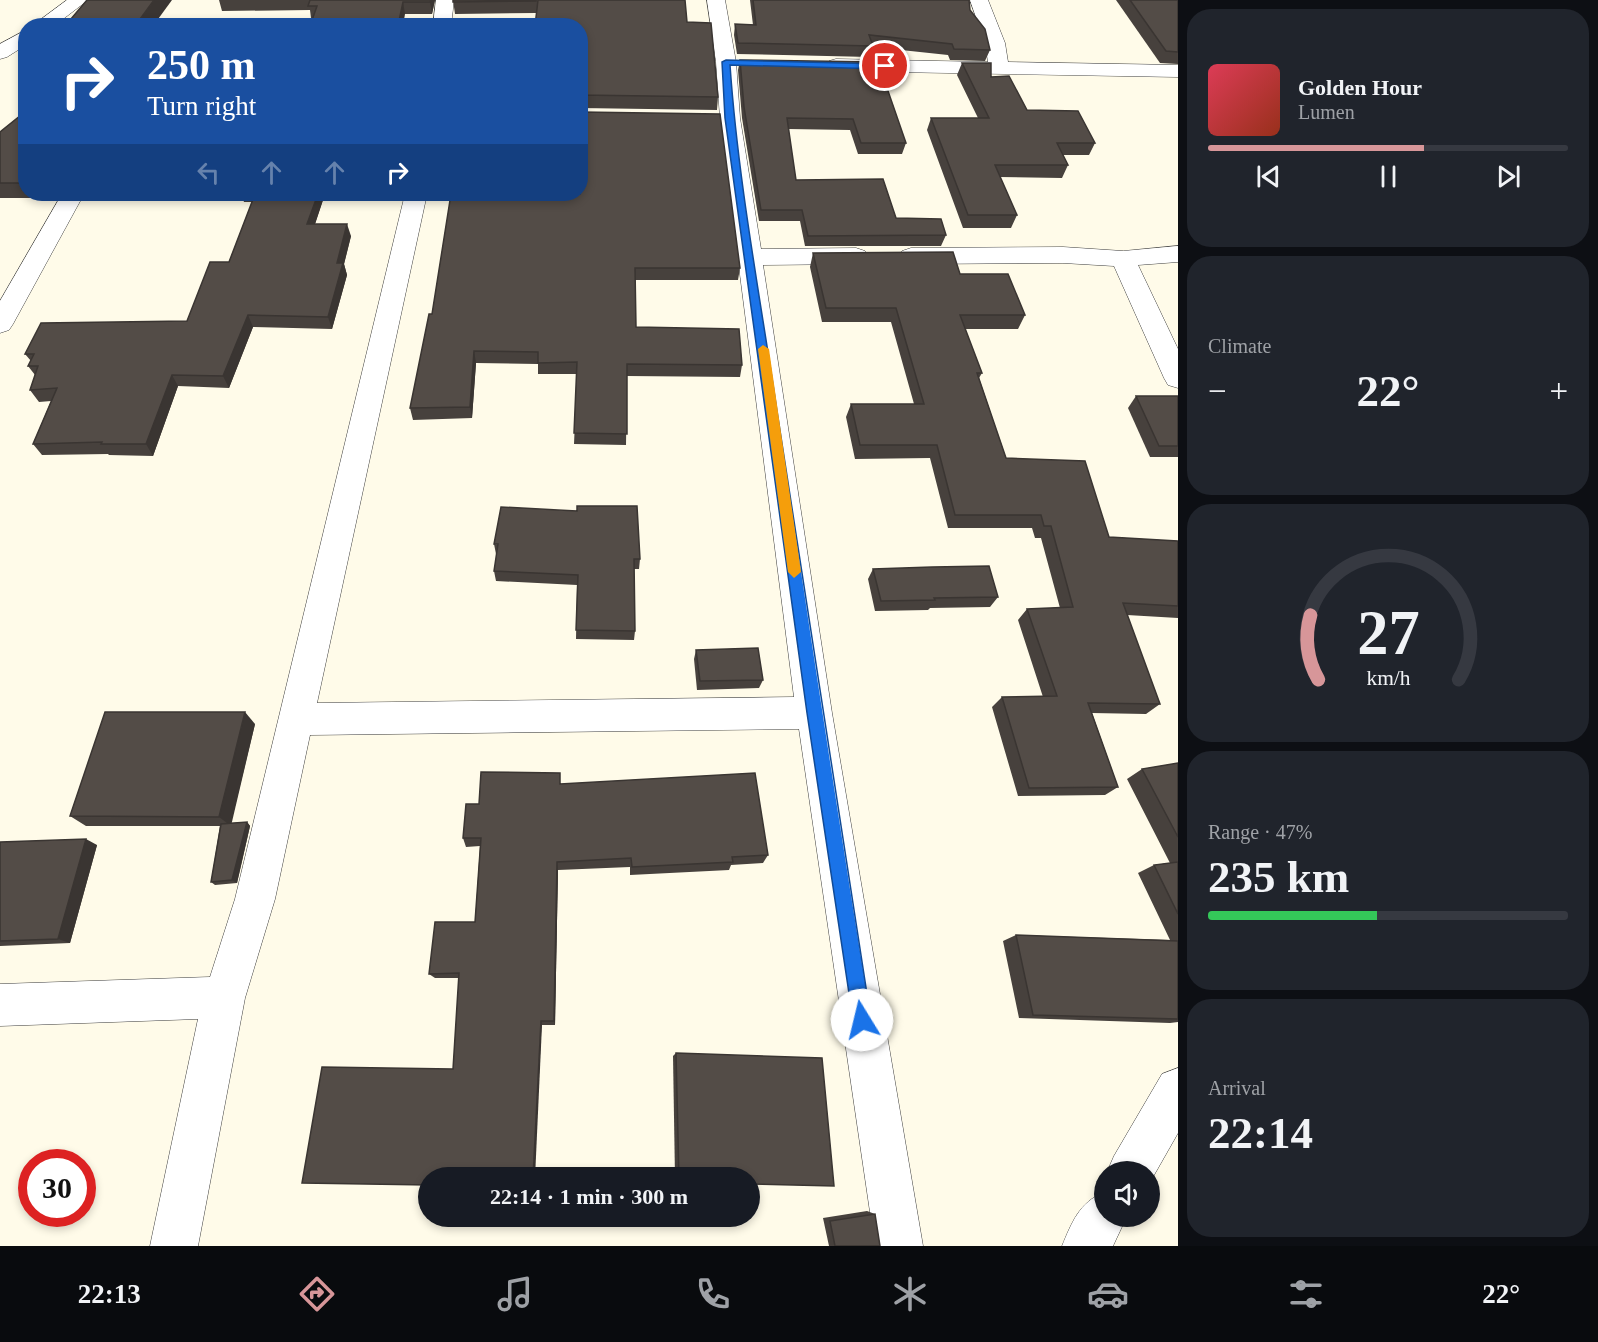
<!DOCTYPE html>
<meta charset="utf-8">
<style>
body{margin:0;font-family:Georgia,serif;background:#20242c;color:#f1f3f6;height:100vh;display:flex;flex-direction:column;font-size:22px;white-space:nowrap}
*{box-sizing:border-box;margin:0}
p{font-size:20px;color:#9ea1a6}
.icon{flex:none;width:33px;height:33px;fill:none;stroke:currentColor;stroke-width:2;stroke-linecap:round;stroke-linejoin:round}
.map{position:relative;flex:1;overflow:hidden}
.panel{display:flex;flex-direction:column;gap:9px;padding:9px;background:#0d0f14;width:420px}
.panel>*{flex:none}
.guide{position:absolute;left:18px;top:18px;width:570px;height:183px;border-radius:24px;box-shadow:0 3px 9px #0003;background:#1a4fa0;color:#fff;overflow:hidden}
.controls{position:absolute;left:1094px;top:1161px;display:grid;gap:12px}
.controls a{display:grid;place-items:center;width:66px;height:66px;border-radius:50%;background:#171b24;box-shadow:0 3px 9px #0003;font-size:30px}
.speed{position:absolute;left:18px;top:1149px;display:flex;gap:12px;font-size:30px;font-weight:700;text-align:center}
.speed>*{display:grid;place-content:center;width:78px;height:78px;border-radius:50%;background:#171b24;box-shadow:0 3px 9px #0003;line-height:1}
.speed .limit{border:9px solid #d22;background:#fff;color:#111}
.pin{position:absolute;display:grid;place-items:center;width:51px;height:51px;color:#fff;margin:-26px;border:3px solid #fff;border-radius:50%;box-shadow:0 2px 6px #0007}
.me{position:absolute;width:66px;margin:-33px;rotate:351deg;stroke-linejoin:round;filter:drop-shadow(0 0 4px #0008)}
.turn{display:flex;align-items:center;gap:21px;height:126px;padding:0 30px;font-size:27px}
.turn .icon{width:78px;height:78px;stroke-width:2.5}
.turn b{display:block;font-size:42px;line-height:51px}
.lanes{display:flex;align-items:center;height:57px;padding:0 30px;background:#0003;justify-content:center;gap:30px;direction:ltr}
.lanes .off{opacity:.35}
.big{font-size:45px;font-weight:600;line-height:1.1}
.panel .widget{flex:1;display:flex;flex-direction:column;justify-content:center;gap:9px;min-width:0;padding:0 21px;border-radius:24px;background:#20242c}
.panel .dial{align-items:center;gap:0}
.dial svg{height:156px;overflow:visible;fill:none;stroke:#363941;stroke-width:7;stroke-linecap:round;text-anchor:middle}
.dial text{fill:#f1f3f6;stroke:none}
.song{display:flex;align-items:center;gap:18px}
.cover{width:72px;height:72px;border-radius:9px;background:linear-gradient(135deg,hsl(350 70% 55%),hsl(10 70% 35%))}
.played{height:6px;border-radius:3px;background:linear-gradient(90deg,#d79699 60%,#363941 60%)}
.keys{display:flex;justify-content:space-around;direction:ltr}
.heat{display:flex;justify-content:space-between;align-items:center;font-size:33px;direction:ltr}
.charge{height:9px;border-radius:4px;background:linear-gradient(90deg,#34c759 47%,#363941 0)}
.trip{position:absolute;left:418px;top:1167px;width:342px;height:60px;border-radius:30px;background:#171b24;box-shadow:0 3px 9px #0003;font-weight:600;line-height:60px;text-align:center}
.menu{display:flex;height:96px;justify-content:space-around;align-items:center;background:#090b0e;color:#9ea1a6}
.menu .icon{width:42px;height:42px}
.menu .active{color:#d79699}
.menu b{font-size:27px;color:#f1f3f6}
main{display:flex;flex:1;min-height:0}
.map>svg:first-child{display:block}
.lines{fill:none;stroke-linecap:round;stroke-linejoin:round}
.minor-casing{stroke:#3e3e3e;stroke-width:1}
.minor{fill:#fff;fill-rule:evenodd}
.wall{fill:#47413d}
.shaded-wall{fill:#3a3532}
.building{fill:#534c47;stroke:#3a3532;stroke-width:1.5}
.route{fill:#1a73e8;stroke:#114b97;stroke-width:1.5}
.slow{fill:#f59e0b}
</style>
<main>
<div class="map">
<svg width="1178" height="1246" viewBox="0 0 1178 1246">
<rect width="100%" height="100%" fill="#fffbe9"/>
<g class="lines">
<g class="minor-casing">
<g id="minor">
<path d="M67,0h21l-34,26h-22z"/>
<path d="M436,0h18l-3,26h-18z"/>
<path d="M707,0h18l11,62 4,56 21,131 95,-1 9,3 3,5 -3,5 -9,3 -93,1 69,448 91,533h-48l-76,-517 -489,6 -35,164 -30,99 -47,248h-48l48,-227 -198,7v-42l210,-7 25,-78 170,-705h22l-110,509 477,-6 -74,-579 -4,-56z"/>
<path d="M970,0h18l17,43 3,19 170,3v12l-342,-6 -7,-2 -3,-4 3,-4 7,-2 152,3 -3,-19z"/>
<path d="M26,30v15l-19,12 -7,2v-15z"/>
<path d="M62,194h22l-71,130 -4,6 -9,3v-32z"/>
<path d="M1178,246v16l-40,3 40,84v39l-10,-3 -4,-7 -50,-112 -51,-3 -152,1 -9,-3 -3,-5 3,-5 9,-3 152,-1 60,4z"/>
<path d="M1178,1068v65l-29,51v-12h-42l7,-16 48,-82z"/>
<path d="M1104,1192v24h23l-14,30h-51c10,-24 17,-43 42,-54z"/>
</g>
</g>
<use href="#minor" class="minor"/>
</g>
<g class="wall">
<path d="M219,0h216l-3,14h-27l-94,4 -1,-8 -88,1z"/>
<path d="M453,0h84l150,22 31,75 -1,13 -137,-2v-82l-44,-13 -81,1z"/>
<path d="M750,0h219l1,10 20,40 -5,11 -35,-1 -2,-5 -75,-8 -3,10 -133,-3 -3,-19 1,-11 18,1z"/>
<path d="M1116,0h62v64l-18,-1z"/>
<path d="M740,60l166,83 -4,11h-44l-8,-24 -62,-1 8,51 100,38 50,17 -5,11h-136l-5,-25h-41l-17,-103 -4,-48z"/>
<path d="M962,63l29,14 36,33 68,33 -6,12h-26l5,10 -6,13 -62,-1 17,38 -6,13h-48l-36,-98 4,-12h47l-21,-43z"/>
<path d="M26,111v83h14l-5,4h-35v-66z"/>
<path d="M241,194h84l-10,30 36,12 -7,28 3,11 -15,54 -79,-2 -24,61 -51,-2 -25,70 -44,-1 -1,-1 -66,1 -9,-11 18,-43 -12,1 -9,-12 5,-15 -7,-9 3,-5 -6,-7 162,-33 42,-59 23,-60h-8z"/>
<path d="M451,194l289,74 -2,12h-103l1,47 106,38 -2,12 -113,-1 -1,69 -52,-1 3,-70h-39v-10l-62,-1 -4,55 -59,2 -3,-12 22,-94z"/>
<path d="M813,253l147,21 65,41 -7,14h-53l17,44 -3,5 27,80 103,79 69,4v77l-51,-3 33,89 -14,10 -54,-1 26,74 -13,8 -87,1 -26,-89 10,-10h41l-25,-77 9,-11 33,-1 -19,-70h-6l-3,-10h-84l-18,-70 -75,1 -9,-42 5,-13h63l-23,-82h-69l-12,-55z"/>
<path d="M1136,396h42v61h-28l-22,-49z"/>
<path d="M494,544l146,15 -1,10h-5l1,62 -1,9 -58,-1 1,-54 -81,-4 -2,-10 3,-17h-1z"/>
<path d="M873,569l125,28 -8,10 -60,1 -2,2 -53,1 -7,-32z"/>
<path d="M696,650l67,30 -4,8 -62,2 -3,-31z"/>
<path d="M255,724l-24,99 16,-1 3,4 -13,57 -22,2 -4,-3 9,-56h-134l-16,-10z"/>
<path d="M1178,763v259l-8,1 -151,-5 -16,-77 13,-6 154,5 -32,-67 16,-8 16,-2 -43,-84 15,-10z"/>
<path d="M561,784l207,71 -5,8 -32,2 -2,5 -99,5v-8l-72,3 -3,155h-13l-89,44 6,-91h-24l-6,-4 46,-52 5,-76 -14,1 -3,-9 16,-34z"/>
<path d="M0,842l97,3 -27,98 -70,3z"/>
<path d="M676,1053l74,125h-75l-2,-122z"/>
<path d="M867,1211l8,3 5,32h-51l-6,-28z"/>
</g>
<g class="shaded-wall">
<path d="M154,0h18l-19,26h-18z"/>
<path d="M431,0h4l-3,14 -2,-12z"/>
<path d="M403,2l2,12 -2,12h-5z"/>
<path d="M33,194h7l-5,4z"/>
<path d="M318,194h7l-14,42 -4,-12z"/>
<path d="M347,224l4,12 -7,28 3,11 -15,54 -4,-12 9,-54z"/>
<path d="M248,315l5,12 -24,61 -6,-12z"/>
<path d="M474,351l2,12 -4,55 -2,-11z"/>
<path d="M172,375l6,11 -25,70 -7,-12z"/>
<path d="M245,712l10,12 -24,102 -12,-9z"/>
<path d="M247,822l3,4 -13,57 -5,-3z"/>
<path d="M86,839l11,6 -27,98 -12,-4z"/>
<path d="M557,862l1,8 -3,155 -1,-4z"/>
<path d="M541,1021l1,4 -7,153h-2z"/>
</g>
<g class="building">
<path d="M87,0h67l-19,26h-70z"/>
<path d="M310,0h121l-1,2h-27l-5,24h-88l7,-20h-9z"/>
<path d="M453,0h83v1l-83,1z"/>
<path d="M538,0h147l2,22 24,1 7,74 -138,-2v-69h-45z"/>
<path d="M753,0h216l1,10 15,19 5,21 -36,-1 -2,-5 -83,-9 4,11 -135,-3 -3,-19 21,1z"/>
<path d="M1130,0h48v52l-12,-1z"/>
<path d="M740,60l138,2 28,81h-45l-8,-24 -66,-1 9,62 87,-1 13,39 45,1 5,16 -138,1 -6,-26h-41l-17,-103z"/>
<path d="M962,63h29v14l18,-1 18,34 51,1 17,32h-38l11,22h-73l22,50h-49l-37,-97h58z"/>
<path d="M26,111v72h-26v-51z"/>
<path d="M580,112l140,2 20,154h-105l1,59 103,2 3,36 -115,-1v70l-53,-1 3,-71 -39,1v-11l-64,-1 -4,56 -60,1 19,-94h3l19,-120h129z"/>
<path d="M255,194h63l-11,30h40l-10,39h6l-15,54 -80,-2 -25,61 -51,-1 -26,69h-45l1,-2 -69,2 24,-56 -27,2 8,-24h-10l6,-12h-9l16,-31 146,-2 23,-59h19z"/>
<path d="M953,252l7,22h48l17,41h-65l22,58h-5l29,85 79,3 24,76 69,4v65l-55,-3 37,101 -72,-1 30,84 -89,1 -27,-91 55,-1 -30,-87 46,-2 -22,-81h-7l-3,-11h-86l-18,-70h-77l-9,-41h73l-28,-96h-70l-13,-55z"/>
<path d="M1136,396h42v50h-19z"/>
<path d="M577,506h60l3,53h-6l1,72 -59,-1 2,-55 -84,-4 4,-27h-4l7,-37 76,4z"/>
<path d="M989,566l9,31 -64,1 1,2 -54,1 -8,-32 59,-2z"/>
<path d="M758,648l5,32 -63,1 -4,-31z"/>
<path d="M105,712h140l-26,105 -149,-1z"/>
<path d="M1178,763v74l-36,-68z"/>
<path d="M481,772l79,1v11l195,-11 13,82 -36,2 1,5 -101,5 -1,-9 -74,4 -3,159h-13l-8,157h-104v7l-127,-2 20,-116 131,2 6,-96 -30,1 6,-52h40l6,-84h-18l3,-34h13z"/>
<path d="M247,822l-15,58 -21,2 10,-58z"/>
<path d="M86,839l-28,100 -58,2v-99z"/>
<path d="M1178,862v52l-24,-49z"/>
<path d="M1016,935l162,6v78l-145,-4z"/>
<path d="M676,1053l146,5 12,128 -84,-2v-6h-71z"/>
<path d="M875,1214l5,32h-45l-5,-25z"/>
</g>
<path class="route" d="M726,60l159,4 5,2 -5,3 -155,-4c8,116 30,231 47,346 30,203 61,406 94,609l-3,6 -6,3 -6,-3 -3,-6 -46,-307 -82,-595 -3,-56z"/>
<path class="slow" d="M763,345l6,4 32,223 -7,6 -6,-6 -30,-223z"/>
</svg>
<div class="controls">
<a><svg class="icon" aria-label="sound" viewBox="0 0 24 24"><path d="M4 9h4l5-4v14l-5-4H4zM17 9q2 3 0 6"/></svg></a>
</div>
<div class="speed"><div class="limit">30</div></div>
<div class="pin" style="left:885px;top:66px;background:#d93025"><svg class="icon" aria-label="arrive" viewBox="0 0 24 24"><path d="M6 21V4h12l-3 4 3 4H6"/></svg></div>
<svg class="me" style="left:862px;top:1020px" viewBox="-20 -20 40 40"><circle r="19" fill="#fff"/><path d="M0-13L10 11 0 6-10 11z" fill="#1a73e8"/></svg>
<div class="trip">22:14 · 1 min · 300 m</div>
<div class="guide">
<div class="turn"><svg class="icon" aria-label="right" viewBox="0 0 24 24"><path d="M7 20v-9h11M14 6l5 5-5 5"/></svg><div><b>250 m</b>Turn right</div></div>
<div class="lanes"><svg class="icon off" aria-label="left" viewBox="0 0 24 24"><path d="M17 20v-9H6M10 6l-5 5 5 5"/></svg><svg class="icon off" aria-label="ahead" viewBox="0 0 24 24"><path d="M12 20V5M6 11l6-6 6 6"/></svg><svg class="icon off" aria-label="ahead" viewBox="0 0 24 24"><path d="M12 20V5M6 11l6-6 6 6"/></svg><svg class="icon" aria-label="right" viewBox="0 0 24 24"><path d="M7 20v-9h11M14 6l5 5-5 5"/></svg></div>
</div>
</div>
<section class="panel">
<div class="widget">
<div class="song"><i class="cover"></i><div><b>Golden Hour</b><p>Lumen</p></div></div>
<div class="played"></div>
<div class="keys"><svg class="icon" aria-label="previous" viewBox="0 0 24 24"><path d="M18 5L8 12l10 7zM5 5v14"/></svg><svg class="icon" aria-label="pause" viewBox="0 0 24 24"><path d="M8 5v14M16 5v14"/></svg><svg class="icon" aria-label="next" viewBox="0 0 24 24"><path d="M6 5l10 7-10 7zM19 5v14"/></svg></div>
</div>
<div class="widget"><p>Climate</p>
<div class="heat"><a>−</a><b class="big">22°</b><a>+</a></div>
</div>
<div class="widget dial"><svg viewBox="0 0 100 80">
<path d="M14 69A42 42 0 1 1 86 69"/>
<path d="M14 69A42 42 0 0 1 10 36" stroke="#d79699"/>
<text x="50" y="56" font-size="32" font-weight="700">27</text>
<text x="50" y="72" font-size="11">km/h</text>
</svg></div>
<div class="widget"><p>Range · 47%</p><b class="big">235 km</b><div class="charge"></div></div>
<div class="widget"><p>Arrival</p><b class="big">22:14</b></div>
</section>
</main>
<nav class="menu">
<b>22:13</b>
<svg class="icon active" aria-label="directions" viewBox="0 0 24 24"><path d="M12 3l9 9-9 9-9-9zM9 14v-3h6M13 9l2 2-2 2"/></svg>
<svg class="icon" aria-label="music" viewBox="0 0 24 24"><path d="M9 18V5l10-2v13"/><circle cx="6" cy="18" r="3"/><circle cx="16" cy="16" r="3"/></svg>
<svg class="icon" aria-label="phone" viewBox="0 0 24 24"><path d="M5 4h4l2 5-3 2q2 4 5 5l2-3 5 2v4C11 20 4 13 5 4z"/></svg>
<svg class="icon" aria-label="climate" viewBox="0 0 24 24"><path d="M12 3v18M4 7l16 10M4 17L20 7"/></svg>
<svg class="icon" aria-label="car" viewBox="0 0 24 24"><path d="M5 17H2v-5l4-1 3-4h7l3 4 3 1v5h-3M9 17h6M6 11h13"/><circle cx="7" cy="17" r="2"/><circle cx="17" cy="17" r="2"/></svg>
<svg class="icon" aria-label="filters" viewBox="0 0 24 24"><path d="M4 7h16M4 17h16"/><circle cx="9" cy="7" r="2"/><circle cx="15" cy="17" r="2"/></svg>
<b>22°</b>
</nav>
